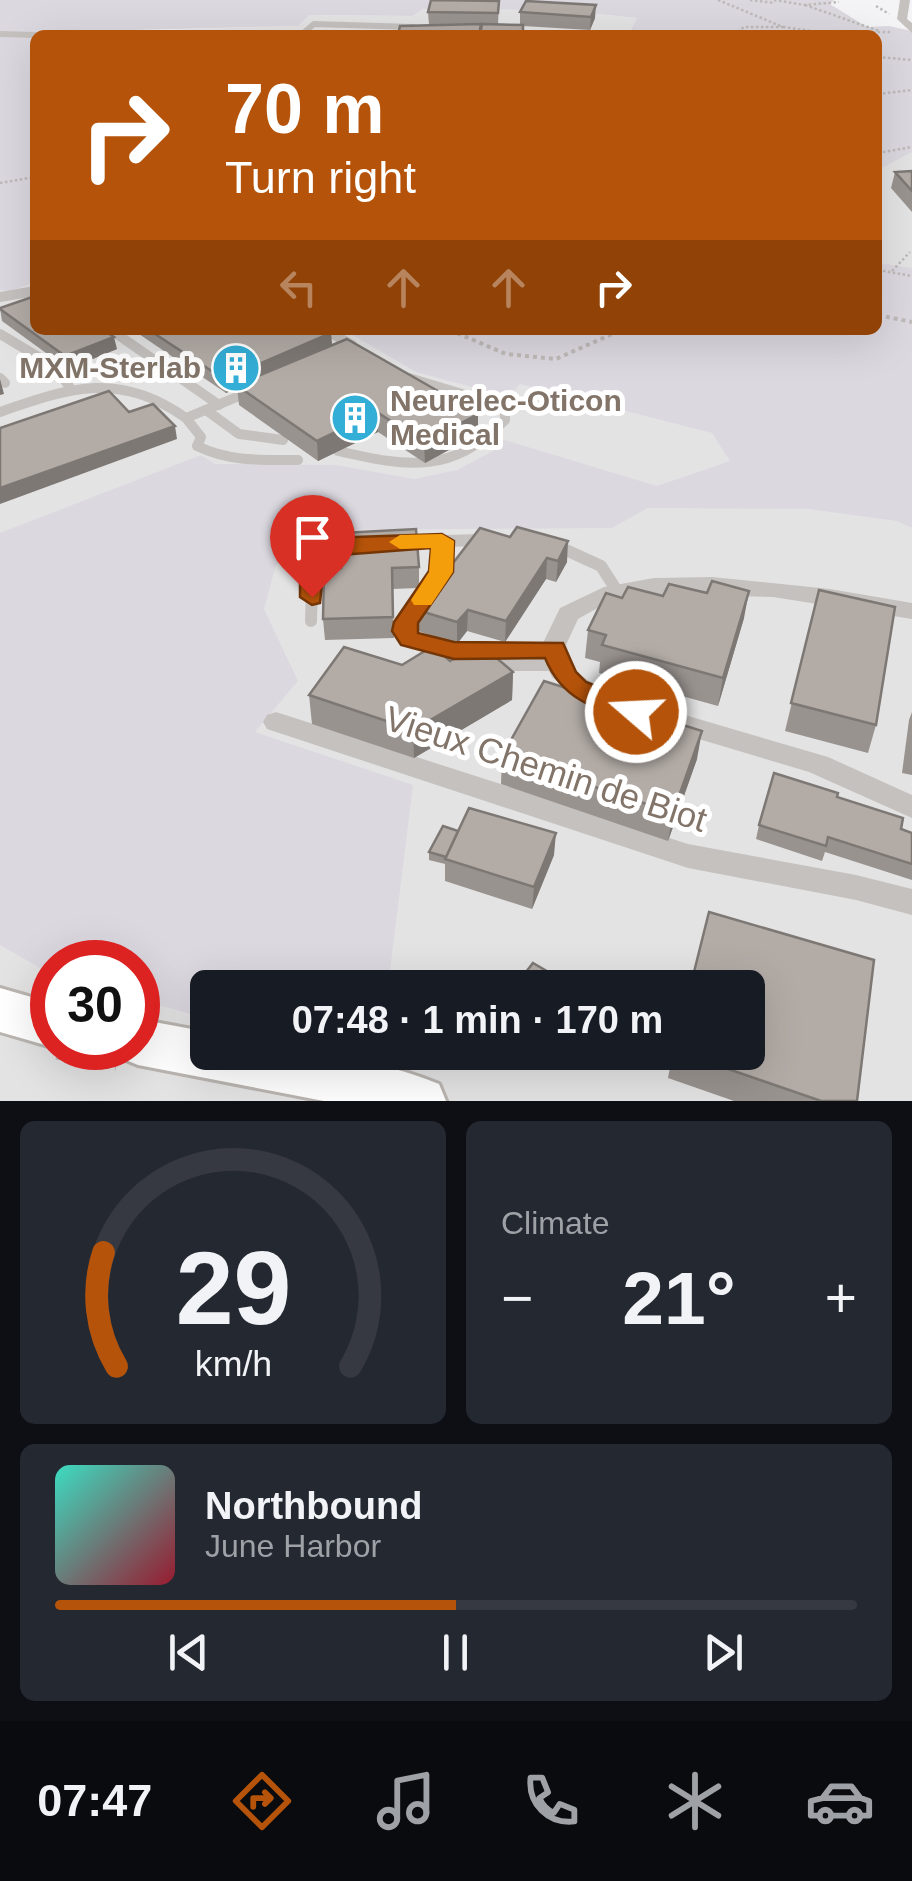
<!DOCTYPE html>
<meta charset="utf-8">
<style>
body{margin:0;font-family:Arial,sans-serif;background:#242831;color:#f1f3f6;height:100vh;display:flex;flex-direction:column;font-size:38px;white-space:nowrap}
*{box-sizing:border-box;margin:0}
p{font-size:32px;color:#9ea1a6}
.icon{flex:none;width:55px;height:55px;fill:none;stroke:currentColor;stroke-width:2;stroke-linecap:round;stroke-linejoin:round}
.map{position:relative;height:1101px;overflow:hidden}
.sheet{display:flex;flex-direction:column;gap:20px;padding:20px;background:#0d0f14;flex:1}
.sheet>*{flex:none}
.hud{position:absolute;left:30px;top:30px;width:852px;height:305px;border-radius:15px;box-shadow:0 10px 40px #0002;background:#b45309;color:#fff;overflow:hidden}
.speed{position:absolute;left:30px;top:940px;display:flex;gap:20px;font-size:50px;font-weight:700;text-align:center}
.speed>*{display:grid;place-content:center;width:130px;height:130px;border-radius:50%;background:#171b24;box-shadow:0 10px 40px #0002;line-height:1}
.speed .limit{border:15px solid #d22;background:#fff;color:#111}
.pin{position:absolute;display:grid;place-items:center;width:85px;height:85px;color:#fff;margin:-102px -42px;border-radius:50% 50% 50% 0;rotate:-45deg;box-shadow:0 0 10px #0007}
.pin .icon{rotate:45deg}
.me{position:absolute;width:110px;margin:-55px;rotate:289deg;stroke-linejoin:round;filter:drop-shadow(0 0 8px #0008)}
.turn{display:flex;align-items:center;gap:35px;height:210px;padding:0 30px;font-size:45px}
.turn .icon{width:130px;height:130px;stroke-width:2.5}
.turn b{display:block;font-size:70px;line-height:85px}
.lanes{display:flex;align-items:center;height:95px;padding:0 30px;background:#0003;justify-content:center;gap:50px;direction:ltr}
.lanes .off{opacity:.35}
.big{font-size:75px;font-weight:800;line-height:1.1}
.sheet .widget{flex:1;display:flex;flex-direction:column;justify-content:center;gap:15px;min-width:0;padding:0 35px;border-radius:15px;background:#242831}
.sheet .dial{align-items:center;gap:0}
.dial svg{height:260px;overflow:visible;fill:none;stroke:#363941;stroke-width:7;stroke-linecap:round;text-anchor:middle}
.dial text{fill:#f1f3f6;stroke:none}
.song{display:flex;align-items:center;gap:30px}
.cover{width:120px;height:120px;border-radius:15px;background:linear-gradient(135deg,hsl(170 70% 55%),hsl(350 70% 35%))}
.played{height:10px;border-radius:5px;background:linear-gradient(90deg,#b45309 50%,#363941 50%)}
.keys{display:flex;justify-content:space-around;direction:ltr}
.heat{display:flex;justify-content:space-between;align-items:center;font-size:55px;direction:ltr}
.sheet .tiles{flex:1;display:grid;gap:20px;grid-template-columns:1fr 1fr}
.widget:last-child{grid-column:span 2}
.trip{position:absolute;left:190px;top:970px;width:575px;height:100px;border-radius:15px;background:#171b24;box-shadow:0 10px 40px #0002;font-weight:800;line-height:100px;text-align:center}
.dock{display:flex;height:160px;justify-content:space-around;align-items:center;background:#090b0e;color:#9ea1a6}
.dock .icon{width:70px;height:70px}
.dock .current{color:#b45309}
.dock b{font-size:45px;color:#f1f3f6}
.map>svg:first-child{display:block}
.built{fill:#e4e3e4;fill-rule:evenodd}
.green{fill:#dcd8e0}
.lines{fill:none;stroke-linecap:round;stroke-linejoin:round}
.secondary-casing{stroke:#bab5b0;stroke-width:6}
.path-far2{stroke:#bdbab8;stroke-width:2.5;stroke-dasharray:2.5 2.5;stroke-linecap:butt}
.path-far1{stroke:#bdbab8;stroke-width:4;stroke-dasharray:4 4;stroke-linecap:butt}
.path{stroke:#bdbab8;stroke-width:5;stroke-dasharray:6 6;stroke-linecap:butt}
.service-far2{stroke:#c5c1be;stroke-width:6}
.service-far1{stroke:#c5c1be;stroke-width:10}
.service{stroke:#c5c1be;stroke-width:12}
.minor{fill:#c5c1be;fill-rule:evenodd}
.secondary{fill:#fff;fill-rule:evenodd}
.wall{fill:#99938f}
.shaded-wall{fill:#7d7874}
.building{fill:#b2aba6;stroke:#7d7874;stroke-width:2.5}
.route{fill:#b45309;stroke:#753606;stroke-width:2.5}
.slow{fill:#f59e0b}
.labels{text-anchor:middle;stroke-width:10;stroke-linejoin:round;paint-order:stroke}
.poi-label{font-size:30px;font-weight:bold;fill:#827468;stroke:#fff;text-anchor:end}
.near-street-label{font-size:35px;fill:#827468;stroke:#fff}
</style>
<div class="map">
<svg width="912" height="1101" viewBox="0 0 912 1101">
<rect width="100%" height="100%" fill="#f4f4f6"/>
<path class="built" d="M424,9l133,1 80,8 -9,17h-593v295h843v-263l34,3v1031h-912v-1072l129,2 169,-5 12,-11 102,1zM52,962h86v86h-86zM208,988h540v64h-540z"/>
<g class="green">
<path d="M0,0h834l-4,4 37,23 22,-1 23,5v121l-34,18v-135h-250l9,-17 -80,-8 -133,-1 -12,7 -102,-1 -12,11 -166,4 6,5h-103v247l-24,9 -11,-1z"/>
<path d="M878,263l34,5v260l-15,-7 -89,-12 -160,-1 -36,20 -293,2 -43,35 -12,44 34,72 -43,51 158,53 -25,202 -180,1 -1,31 -69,-20v-37h-86v13l-52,-30v-412l201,-78 14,9 121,1 78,14 43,-9 36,-19 8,-12 156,47 73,-25 -18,-28 -192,-49 -11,13 -93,-25 -72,-42h534z"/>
</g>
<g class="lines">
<g class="secondary-casing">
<g id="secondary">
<path d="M0,988l52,15v44l-52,-15z"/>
<path d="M138,1019l70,13v20c85,0 150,-1 231,32l7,17h-122l-186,-36 -17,-7 -5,-10h22z"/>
</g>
</g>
<g class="path-far2">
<path d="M718,0l65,27h-39l-7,5 2,3"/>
<path d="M750,0l25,3"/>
<path d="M774,0l31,5 34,-3"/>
<path d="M805,5l74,26"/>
<path d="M876,6l13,8"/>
<path d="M783,27l35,5h73"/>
<path d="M878,57l34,3"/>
<path d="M878,94l34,-4"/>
<path d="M878,153l34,-6"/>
<path d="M0,183l35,-6"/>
<path d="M878,270l34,6"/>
<path d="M892,271l18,-19"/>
</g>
<g class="path-far1">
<path d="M878,315l34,7"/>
<path d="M450,330l56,24 50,5 65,-29"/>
</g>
<path class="path" d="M56,1057l60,11"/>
<g class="service-far2">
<path d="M0,34l35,1"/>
<path d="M301,35l13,-11 99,3"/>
</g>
<g class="service-far1">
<path d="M0,297l35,-6"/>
<path d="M111,330l108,75"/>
<path d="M326,330l26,15"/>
<path d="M0,334l57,34 13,20"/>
<path d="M0,378l5,5"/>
<path d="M206,410l33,24 44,6"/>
<path d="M0,412c71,-25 120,-41 186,6l63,-26"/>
<path d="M186,418l15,19 -4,9c33,16 65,14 101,14"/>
<path d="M338,451c70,16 113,24 167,-31v-13l-96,-29"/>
</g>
<g class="service">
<path d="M442,541l-1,31 -35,50 -2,9c21,28 116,18 150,18"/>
<path d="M406,542l76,-2"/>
<path d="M555,545l46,21 16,25"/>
<path d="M311,621c1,-37 1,-66 41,-77"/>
<path d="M493,665h65"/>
</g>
<g class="minor">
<path d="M900,0h10l-3,19 5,4v10l-15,-14z"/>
<path d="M712,577l118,12 82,14v16l-139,-22 -119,-3 -44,7 -32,18 -12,26 9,26 28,20 225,66 84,38v23l-103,-46 -224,-67 -33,-28 -7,-14 -3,-18 18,-37 44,-21 50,-9z"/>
<path d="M276,712l412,132 168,31 56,14v26l-56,-15 -168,-32 -421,-139 -4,-7 4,-7z"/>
</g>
<use href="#secondary" class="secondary"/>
</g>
<g class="wall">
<path d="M499,1l-1,24h22v-13l75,6 -5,12 -67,-4 -94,-1 -1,-13z"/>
<path d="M912,171v41l-21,-24 4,-16z"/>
<path d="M0,308l117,41 -49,20 -66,-48z"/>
<path d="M133,330h192l6,3 1,12 146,69v20l-53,29 -47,-31 -60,29 -79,-56 -2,-17 -11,5z"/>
<path d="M480,528l87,34 -11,20 -10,-3 -41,63 -38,-11 -10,13 -39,-13 -1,-21z"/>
<path d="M419,567v21l-27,1 2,49 -69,2 -2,-21 1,-50z"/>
<path d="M819,590l57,135 -8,28 -83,-22z"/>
<path d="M622,598l122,20 -26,88 -119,-33 1,-11 -15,-4 3,-28z"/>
<path d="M450,661l63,11 -1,28 -98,58 -102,-34 -3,-29 93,-30z"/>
<path d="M912,712v63l-10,-2 7,-53z"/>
<path d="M502,756l195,3 -29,82 -167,-57z"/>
<path d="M837,797l75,36v47l-87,-28 -3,9 -66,-22 3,-14z"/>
<path d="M429,852l125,3 -22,54 -87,-28v-17l-16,-4z"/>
<path d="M522,977l54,11h-54z"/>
<path d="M673,1052h75l109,49h-123l-66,-23z"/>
</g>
<g class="shaded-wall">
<path d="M596,5l-1,13 -5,12 1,-13z"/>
<path d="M331,333l1,13 -96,39 1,3 -11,5 -2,-14z"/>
<path d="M114,337l3,12 -49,20 -3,-13z"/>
<path d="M0,379l4,15 -4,1z"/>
<path d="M377,412l1,20 -60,29 -1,-20z"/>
<path d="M478,414v20l-53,29 -1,-20z"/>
<path d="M175,426l2,13 -177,65v-16z"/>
<path d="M568,541l-1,21 -11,20 2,-21z"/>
<path d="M547,558l-1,21 -41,63 1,-21z"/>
<path d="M749,591l-5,27 -26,88 5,-28z"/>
<path d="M468,610l-1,21 -10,13v-22z"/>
<path d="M513,672l-1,28 -98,58 -1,-28z"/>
<path d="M702,731l-5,28 -29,82 5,-28z"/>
<path d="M556,833l-2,22 -22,54 2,-22z"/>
</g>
<g class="building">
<path d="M431,0l68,1 -1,12 -70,-1z"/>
<path d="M526,1l70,4 -5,12 -71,-5z"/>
<path d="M481,24l-2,11h-81l2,-9z"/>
<path d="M482,24l41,1v10h-43z"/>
<path d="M912,171v20l-17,-19z"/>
<path d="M35,296v34h69l10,7 -49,19 -65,-47v-1z"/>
<path d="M149,330h176l6,3 -107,46z"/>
<path d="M347,339l131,75 -54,29 -47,-31 -60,29 -81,-56z"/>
<path d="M109,391l20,21 24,-8 22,22 -175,62v-60z"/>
<path d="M517,527l51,14 -10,20 -11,-3 -41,63 -38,-11 -11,12 -40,-12 63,-82 30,9z"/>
<path d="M416,529l3,38 -27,1 1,49 -70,2 1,-50 17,-1 1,-35z"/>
<path d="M712,581l37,10 -26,87 -121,-33 4,-10 -18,-5 18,-37 16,5 6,-11 35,9 6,-12 38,9z"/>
<path d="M819,590l76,17 -19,118 -85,-22z"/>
<path d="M480,644l33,28 -100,58 -104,-35 35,-48 58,18 31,-19 17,15z"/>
<path d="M544,681l158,50 -29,82 -171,-57z"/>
<path d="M774,773l64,20 -1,4 66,21 -2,11 11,4v31l-84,-27 -2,9 -67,-21z"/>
<path d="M469,808l87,25 -22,54 -89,-28z"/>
<path d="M443,826l15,5 -12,26 -17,-5z"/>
<path d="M709,912l165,48 -17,141h-36l-142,-49h69v-64h-58z"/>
<path d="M533,963l43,25h-44l3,-4 -13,-7z"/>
</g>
<path class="route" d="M442,534l12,7 -1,31 -35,51v10l36,9 109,1 13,29 10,10 59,23 4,7 -4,6 -9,3c-41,-12 -74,-21 -91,-63l-91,1 -53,-14 -9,-14 2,-9 35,-51 2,-23 -91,7 -17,19 -3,29 -8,2 -12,-8v-24l24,-29 31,-7z"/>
<path class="slow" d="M442,534l12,7 -1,31 -22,33h-17l-3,-5 18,-28 2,-24 -31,1 -11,-7 11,-7z"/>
<defs>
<g id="building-disc" transform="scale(2.5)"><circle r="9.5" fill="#33aed7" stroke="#fff"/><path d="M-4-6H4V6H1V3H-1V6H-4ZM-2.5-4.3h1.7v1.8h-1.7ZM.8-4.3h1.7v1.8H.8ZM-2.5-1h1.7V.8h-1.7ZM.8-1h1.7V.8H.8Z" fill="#fff"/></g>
</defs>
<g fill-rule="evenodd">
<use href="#building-disc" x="236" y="368"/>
<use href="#building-disc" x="355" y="418"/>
</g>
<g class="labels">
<g class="poi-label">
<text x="201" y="378">MXM-Sterlab</text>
<text x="390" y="411" text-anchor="start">Neurelec-Oticon<tspan x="390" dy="34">Medical</tspan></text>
</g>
<g class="near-street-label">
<text transform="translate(546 769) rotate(18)" y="12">Vieux Chemin de Biot</text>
</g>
</g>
</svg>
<div class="speed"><div class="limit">30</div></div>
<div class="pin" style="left:312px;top:597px;background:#d93025"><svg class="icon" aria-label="arrive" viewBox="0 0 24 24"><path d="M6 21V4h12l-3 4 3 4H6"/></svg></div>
<svg class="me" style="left:636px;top:712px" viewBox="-20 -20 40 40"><circle r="17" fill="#b45309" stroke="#fff" stroke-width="3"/><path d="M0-11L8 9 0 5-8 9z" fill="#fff"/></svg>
<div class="trip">07:48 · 1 min · 170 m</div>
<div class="hud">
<div class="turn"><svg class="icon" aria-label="right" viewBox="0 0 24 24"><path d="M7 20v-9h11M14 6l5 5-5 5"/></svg><div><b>70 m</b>Turn right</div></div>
<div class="lanes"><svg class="icon off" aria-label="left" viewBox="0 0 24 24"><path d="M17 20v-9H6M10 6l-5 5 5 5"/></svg><svg class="icon off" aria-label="ahead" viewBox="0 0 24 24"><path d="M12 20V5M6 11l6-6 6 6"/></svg><svg class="icon off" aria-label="ahead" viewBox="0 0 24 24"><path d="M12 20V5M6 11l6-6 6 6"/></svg><svg class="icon" aria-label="right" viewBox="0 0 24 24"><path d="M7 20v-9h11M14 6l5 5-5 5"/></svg></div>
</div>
</div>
<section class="sheet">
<div class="tiles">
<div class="widget dial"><svg viewBox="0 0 100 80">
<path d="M14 69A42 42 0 1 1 86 69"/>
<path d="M14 69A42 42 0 0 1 10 34" stroke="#b45309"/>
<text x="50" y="56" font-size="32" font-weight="700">29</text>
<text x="50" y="72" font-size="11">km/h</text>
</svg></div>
<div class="widget"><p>Climate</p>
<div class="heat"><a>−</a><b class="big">21°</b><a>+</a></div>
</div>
<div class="widget">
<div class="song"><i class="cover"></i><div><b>Northbound</b><p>June Harbor</p></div></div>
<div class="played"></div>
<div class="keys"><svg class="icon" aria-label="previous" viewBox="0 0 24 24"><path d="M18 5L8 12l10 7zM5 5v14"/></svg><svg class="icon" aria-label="pause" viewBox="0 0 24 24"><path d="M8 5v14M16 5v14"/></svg><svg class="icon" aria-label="next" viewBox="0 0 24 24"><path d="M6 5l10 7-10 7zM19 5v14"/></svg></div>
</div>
</div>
</section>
<nav class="dock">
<b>07:47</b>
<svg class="icon current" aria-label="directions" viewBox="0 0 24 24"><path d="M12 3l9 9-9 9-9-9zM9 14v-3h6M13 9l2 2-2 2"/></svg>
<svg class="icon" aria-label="music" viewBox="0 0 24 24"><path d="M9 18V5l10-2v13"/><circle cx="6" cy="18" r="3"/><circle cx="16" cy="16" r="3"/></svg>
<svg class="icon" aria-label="phone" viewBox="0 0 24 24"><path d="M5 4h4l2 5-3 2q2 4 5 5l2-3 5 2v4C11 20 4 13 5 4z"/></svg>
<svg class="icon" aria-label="climate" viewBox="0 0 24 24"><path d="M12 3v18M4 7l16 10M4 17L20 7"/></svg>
<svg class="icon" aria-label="car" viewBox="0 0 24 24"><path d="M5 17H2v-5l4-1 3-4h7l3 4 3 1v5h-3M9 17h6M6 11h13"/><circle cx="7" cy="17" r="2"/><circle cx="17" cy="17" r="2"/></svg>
</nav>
